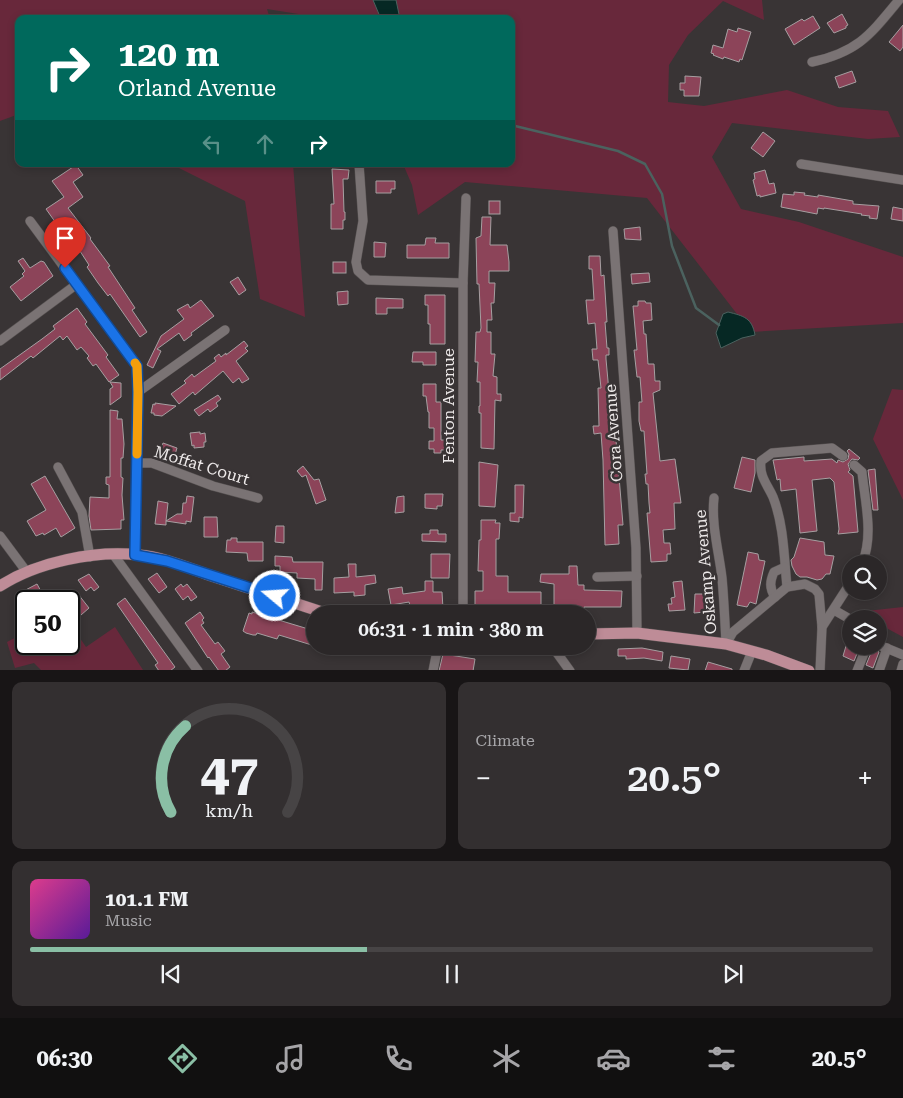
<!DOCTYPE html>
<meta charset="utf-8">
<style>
body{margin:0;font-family:"Roboto Serif",serif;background:#332f30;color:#f1f3f6;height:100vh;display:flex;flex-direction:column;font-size:19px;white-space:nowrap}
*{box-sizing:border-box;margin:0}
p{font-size:16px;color:#a6a5a8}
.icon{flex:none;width:28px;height:28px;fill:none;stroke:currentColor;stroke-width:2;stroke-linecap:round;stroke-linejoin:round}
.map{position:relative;height:670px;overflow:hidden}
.side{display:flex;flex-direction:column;gap:12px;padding:12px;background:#181516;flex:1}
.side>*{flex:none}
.hud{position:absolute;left:15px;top:15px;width:500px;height:152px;border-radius:10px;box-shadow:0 2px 8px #0003,0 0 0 1px #474445;background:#00695c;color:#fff;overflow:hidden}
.tools{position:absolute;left:842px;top:555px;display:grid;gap:10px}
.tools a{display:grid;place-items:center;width:45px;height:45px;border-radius:50%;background:#2b2728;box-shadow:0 2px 8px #0003,0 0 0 1px #474445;font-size:25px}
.speed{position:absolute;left:15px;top:590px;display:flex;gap:10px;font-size:25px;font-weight:700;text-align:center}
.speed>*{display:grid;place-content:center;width:65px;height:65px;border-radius:50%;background:#2b2728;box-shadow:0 2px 8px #0003,0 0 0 1px #474445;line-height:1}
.speed .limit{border:2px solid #111;border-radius:8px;background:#fff;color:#111}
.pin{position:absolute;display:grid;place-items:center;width:42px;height:42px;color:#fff;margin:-51px -21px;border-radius:50% 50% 50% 0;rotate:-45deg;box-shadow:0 0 5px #0007}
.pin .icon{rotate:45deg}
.me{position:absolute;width:55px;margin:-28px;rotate:288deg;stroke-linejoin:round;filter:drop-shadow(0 0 4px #0008)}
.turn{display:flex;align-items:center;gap:18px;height:105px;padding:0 20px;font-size:22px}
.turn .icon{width:65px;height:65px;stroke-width:2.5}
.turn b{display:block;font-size:35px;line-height:42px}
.lanes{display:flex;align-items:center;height:48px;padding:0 20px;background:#0003;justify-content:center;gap:25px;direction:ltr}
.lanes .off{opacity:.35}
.big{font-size:38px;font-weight:600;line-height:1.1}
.side .widget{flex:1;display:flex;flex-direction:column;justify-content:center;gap:8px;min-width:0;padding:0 18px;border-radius:10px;background:#332f30}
.side .dial{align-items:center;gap:0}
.dial svg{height:130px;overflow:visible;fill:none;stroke:#474445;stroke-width:7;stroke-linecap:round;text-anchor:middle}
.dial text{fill:#f1f3f6;stroke:none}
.song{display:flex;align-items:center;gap:15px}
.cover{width:60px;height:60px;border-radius:8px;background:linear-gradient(135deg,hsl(330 70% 55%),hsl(270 70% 35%))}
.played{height:5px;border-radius:2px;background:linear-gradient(90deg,#8abfa5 40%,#474445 40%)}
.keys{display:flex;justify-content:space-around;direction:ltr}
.heat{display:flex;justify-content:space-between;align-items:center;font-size:28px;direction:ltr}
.side .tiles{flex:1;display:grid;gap:12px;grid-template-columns:1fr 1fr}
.widget:last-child{grid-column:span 2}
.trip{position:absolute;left:306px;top:605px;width:290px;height:50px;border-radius:25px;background:#2b2728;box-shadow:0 2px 8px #0003,0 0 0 1px #474445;font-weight:600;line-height:50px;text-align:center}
.tabs{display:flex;height:80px;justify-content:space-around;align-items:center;background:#111010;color:#a6a5a8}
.tabs .icon{width:35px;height:35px}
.tabs .selected{color:#8abfa5}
.tabs b{font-size:22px;color:#f1f3f6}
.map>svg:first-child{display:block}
.green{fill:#68283b}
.water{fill:#062824;stroke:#4b625f}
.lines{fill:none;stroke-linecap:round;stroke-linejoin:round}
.stream{stroke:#4b625f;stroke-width:2.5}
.building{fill:#8c4459;stroke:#a69fa1}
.minor-casing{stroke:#565151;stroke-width:10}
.major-casing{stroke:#565151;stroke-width:12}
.minor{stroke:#7a7374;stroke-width:9}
.major{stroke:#be8c97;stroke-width:11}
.route-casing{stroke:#114b97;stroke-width:12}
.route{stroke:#1a73e8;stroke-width:9}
.slow{stroke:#f59e0b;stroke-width:9}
.labels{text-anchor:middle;stroke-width:5;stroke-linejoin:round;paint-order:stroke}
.street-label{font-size:16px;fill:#ede9e9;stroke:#393435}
</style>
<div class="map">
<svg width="903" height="671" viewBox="0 0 903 671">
<rect width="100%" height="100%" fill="#393435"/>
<g class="green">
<path d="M0,0h762l2,20 -41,-19 -35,34 -19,30 -1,37 36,4 83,-16 51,17 50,4 12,26 -32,2 -136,-16 -20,34 29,52 58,13 104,35v66l-152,9 -104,-134 -182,-16 -47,33 -6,-30 -9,-21h108v-145h-181l-63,-10 3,10h-251v95l-19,7z"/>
<path d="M171,164h122l12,153 -45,-18 -15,-98z"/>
<path d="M892,389l11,1v110l-30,-61z"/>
<path d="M903,607v30l-24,-13v-5h-10l-12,-7z"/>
<path d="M69,622l17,25 29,-20 28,43h-102l-7,-7 -19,5 -8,-26 19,-10v12h43z"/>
</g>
<g class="water">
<path d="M373,0h23l4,19h-19z"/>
<path d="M728,312c16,4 24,6 27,23l-13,3 -21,10 -5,-15 7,-19z"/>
</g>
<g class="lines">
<path class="stream" d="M511,125l107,26 27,13 17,30 10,52 24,62 23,17"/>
</g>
<g class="building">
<path d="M842,14l6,11 -2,1v2l-12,5 -7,-10z"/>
<path d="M813,16l7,12 -26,17 -9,-16 17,-10 2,2z"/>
<path d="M903,25v22l-3,4 -11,-9z"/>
<path d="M738,28l13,4 -9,28 -2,-1 -1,3 -15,-5 -1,2 -10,-4 1,-1 -3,-1 2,-8 10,3 5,-19 9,3z"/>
<path d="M852,71l4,11 -17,6 -4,-11z"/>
<path d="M685,76l16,1 -2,19h-15v-6h-4v-7h5z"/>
<path d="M763,132l12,9 -12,16 -12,-9z"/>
<path d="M76,165l7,10 -10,7 10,15 -15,11 23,30 -1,1 20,27 -2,1 27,41 -3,2 15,22 -7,5 -30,-43 -2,2 -10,-13 -11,-16 2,-2 -11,-17 -3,2 -29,-41 18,-12 -12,-16z"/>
<path d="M332,169l17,1 -1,9h-5l1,33h1v8h-2v9h-12v-25h3z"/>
<path d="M765,170l4,14 5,-1 2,10 -16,4v-2l-3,1 -4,-16 2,-1 -1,-6z"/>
<path d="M376,181h19v8h-4v4h-15z"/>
<path d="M794,192l11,1 -1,2 14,2v-2l35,6v3l26,2 -2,13 -8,-1 1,-2 -9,-1 1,-1 -38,-6v1l-6,-1 -1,6 -36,-7 2,-13 11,1z"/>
<rect x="489" y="201" width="11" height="13"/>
<path d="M893,207l10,2v12l-12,-2z"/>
<path d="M482,217h9l-1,28h17l2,17v9h-20v12h6l-1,20h-3l1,17h-5v12h4v22h4l-2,22 4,1v17h4v7l-6,-1 -1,49 -13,-1v-35h-2v-7h1v-24h-3l1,-20h-3l1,-30h4l1,-4 -2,-44h-2l-1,-46 5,-2z"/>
<path d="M640,227l1,13 -16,-1 -1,-10z"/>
<path d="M426,238h10l-1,5h14v15h-42v-13h18z"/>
<path d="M374,242l12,1 -1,14h-11z"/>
<path d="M589,256h11l1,20 3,-1 3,47h-2l2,26h2v7h-3v4l4,44 4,-1 1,12 -3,1 1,26 3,-1 7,85h-5l1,19 -14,1 -2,-85 -2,-27 -7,1 -1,-8h6l-1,-38h3l-3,-28h-5l-1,-11h5l-2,-26 -7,1 -2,-24h8l-2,-31h-3z"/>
<path d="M23,258l7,10 11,-7 3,1 9,14 -32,25 -11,-14 14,-11 -2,-2 3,-3 -7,-10z"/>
<rect x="333" y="262" width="13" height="11"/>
<path d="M649,273l1,9 -18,2 -1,-10z"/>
<path d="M238,277l8,13 -7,5 -9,-13z"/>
<path d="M348,291v13l-10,1 -1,-13z"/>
<path d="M425,295h20v49h-15v-20h-2v-19h-3z"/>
<path d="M376,298l27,1v9h-16v6h-11z"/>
<path d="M201,300l13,16 -23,17 1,2 -8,6 -5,-8 -22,16 4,2 -8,17 -6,-3 14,-29 23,-17 -7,-9 11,-6 2,4z"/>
<path d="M638,301h7l1,2h5l1,17 -9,1 1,13h2l2,30h6l1,17h5v9l-7,3 7,68 15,-2 6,44h-7l1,26 -12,1 1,13h6l1,11h-4v7l-16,1 -4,-49h3l-1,-10 -1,-19h-2l-1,-10h2l-3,-43h-3l-2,-10v-19h3l-2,-25h-3l-3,-27h3l-4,-44h5z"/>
<path d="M77,308l10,14 -2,2 23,31 -2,2 13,18 -10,7 -13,-18 -3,2 -6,-8 2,-2 -8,-9 -4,3 -10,-14 -4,4 -3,-4 -27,22 -2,-2 -31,24v-11l42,-30 13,-10 -2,-3z"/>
<path d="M244,341l4,5 -3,2 3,3 -12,10 13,18 -7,4 -3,-5 -6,5 -10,-12 -28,24 -2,-3 -14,12 -8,-10 15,-11 -2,-2 8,-7 2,3 22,-16 -2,-3 5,-4 2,3 5,-4v2z"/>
<path d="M413,352h23v13h-13v-3h-11z"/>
<path d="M110,382l11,1v14l-11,8v-16l3,-2z"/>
<path d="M423,384h13v18h5v38h6v7h-2v3h-4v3h-7v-4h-5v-8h5v-13h-5v-16h-1l-2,-16h-3z"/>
<path d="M218,395l3,4 -5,4 2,3 -8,6 -2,-3 -9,7 -5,-6z"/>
<path d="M155,403l21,3 -14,10 -8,-1v-2h-3l2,-9 2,1z"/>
<path d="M110,410l8,1 -1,8h5l2,25 -1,14h-2v19l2,1 -1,17 2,25h-3v9l-30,1 -2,-14 1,-19 19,1v-13l-3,-1v-7h4z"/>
<path d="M200,432v2l5,-1 1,9h-2v5l-10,1v-3l-2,1 -2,-13z"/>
<path d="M163,443l14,5 -4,13 -12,-4 1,-5 -2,-1z"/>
<path d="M849,449l11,9 -2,2 -6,-1 -4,5 2,6 -2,2 5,4 5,56 -20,2 1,-5 -5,-47 -4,-4 -18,2 5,51 -17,2 -4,-44 -15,2 -1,-12 -3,1 -4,-20 31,-3v4l28,-2 5,4 1,-3 5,2 5,-3 1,-5 -2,-3z"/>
<path d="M742,457l13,3v13l-4,19 -17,-4z"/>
<path d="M479,462l19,3 -3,42 -16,-1z"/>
<path d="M303,466l11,14 5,-1 7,21 -10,4 -10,-29 -4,2 -5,-6z"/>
<path d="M875,469l3,41h-5l-5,-40z"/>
<path d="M45,476l30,52 -14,9 -5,-9 -12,7 -1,-2 -7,3 -9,-15 19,-11 -15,-26z"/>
<path d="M515,485h9l-1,33 -4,-1v5l-9,-1v-8h5z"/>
<path d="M425,494h18l-1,12h-5v3l-12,-1z"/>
<path d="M187,496l7,1 -3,25 -5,-1v3l-20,-3v4l-11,-1 3,-23 10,2 -2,18 11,-7h5l1,-11h3z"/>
<path d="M404,496v16l-9,1 2,-16z"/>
<path d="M204,517h13l1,20h-14z"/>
<path d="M481,520h15l-1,3h5l-1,16h-3v37h12v16h33v18l-47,1v-2h-19v-18h8v-20h-5l1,-31h2z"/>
<path d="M276,526h8v17l-9,-1z"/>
<path d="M430,530h8v4h8v8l-24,-1v-7h8z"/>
<path d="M231,538h6v4h26v19h-15l-1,-8 -21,-1 1,-12h4z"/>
<path d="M800,538l24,4 1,13 9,1 -4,18h-4l-4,5 -5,1 -10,-3h-7l-4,-3 -4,-8 -1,-6 3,-3z"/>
<path d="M748,552l10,2 1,6 6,1 -9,43 -6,-2 -3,5 -10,-2z"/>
<path d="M431,554h19l-1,24h-18z"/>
<path d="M275,556l17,1 1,5h30l-1,28h-7v-11l-18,-1v-5l-17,-1v-6h-5z"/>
<path d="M348,564h8v13l19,-2 1,8 -11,2v10l-11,1v-4l-20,1v-15l15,-1z"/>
<path d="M569,566h8l1,19h6v5l38,1 -1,16h-37v3h-14v-4h-16v-22l-14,-2 1,-8h28z"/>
<path d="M157,573l10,14 -8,6 -11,-14z"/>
<path d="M89,574l10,13 -5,4 -3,-4 -5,4 -8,-11z"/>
<path d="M425,581h8v11h9l1,17h-14v-3l-18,3 -2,-7 -18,3 -3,-16 14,-2 1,7 22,-3z"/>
<path d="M682,581l3,29 -16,1 -1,-7h4l-1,-6 4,-1 -2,-15z"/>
<path d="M37,584l5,9 -20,11 -6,-9z"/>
<path d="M181,584l2,3 4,-3 10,13 -6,4 -3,-5 -5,4 -8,-11z"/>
<path d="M78,594l11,14 -8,7 -5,-4 -7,-11z"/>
<path d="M695,594h9l1,18 -11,1z"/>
<path d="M125,598l50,69 -5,4h-11l-4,-6 3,-2 -41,-59z"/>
<path d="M200,612l4,6 -2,2 2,3 -3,2 14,19 3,-2 7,9 -4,3 9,13 -5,4h-6l-10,-14 -1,1 -23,-35z"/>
<path d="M252,612l63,19v15l-36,-11 -2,4 -20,-6 -1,2h-3l-7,-2 -3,-2 6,-18 3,1z"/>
<path d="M846,646h14l-6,15 -11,-5z"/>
<path d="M642,648l21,4 -1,9 -18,-3 -18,1v-3h-8v-7z"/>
<path d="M873,648l6,4 -6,16 -7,-3z"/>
<path d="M443,654l32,5 -2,12h-34z"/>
<path d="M671,656l19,3 -2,11 -19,-2z"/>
<path d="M708,662l24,7v2h-27z"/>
</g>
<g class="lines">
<g class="minor-casing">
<g id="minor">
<path d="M812,62c46,-10 58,-27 87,-62"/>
<path d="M359,164l4,57 -7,41 2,9 10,9 95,3"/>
<path d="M801,164l102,16"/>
<path d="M30,221l107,145 1,26 -3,163"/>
<path d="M613,231l23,317 1,85"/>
<path d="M0,341l77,-57"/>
<path d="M138,392l87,-62"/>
<path d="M137,463h15l61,23 45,12"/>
<path d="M854,465l8,7c3,30 12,63 0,92"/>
<path d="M58,467l24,45 8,45"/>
<path d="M714,498c-3,26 5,54 8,80 2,22 3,44 4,66"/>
<path d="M0,536l26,35"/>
<path d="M113,554l85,117"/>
<path d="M597,577l40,-1"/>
<path d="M787,587c-3,-30 -3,-62 -14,-90 -6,-13 -14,-21 -12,-36l11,-8 60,-5 11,8"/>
<path d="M775,597c-6,-9 -5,-16 -1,-25l11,-5"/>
<path d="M834,610l14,8 3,5"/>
<path d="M463,614v-331l3,-85"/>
<path d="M726,644l7,-12 54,-45 18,-3 10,5 4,5 3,33"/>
<path d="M879,645l24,10"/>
<path d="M552,646l18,25"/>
<path d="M433,671l5,-25"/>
<path d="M744,671l8,-20"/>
<path d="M820,671l2,-44 29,-45"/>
<path d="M857,671l10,-25"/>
<path d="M879,671l8,-23"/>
<path d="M901,671l2,-7"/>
</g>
</g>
<g class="major-casing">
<g id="major">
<path d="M0,586c37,-24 95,-36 139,-31 24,2 47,12 70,20 39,13 79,26 119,39"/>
<path d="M588,634l49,-1 89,11 40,11 43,16"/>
</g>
</g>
<use href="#minor" class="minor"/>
<use href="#major" class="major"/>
</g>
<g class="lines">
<g class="route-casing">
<path id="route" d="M65,268l72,98 1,26 -3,163 32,6 108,35"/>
</g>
<use href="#route" class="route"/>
<path class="slow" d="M135,363l2,3 1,26 -1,62"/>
</g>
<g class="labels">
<g class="street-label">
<text transform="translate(448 406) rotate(-90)" y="6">Fenton Avenue</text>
<text transform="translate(613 433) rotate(-94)" y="6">Cora Avenue</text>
<text transform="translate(202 465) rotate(17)" y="6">Moffat Court</text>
<text transform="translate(705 572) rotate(-95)" y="6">Oskamp Avenue</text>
</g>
</g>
</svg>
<div class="tools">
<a><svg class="icon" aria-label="search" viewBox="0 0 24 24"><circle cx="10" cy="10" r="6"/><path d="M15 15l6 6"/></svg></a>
<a><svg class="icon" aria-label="layers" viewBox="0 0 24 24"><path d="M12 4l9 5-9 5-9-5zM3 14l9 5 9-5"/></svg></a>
</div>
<div class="speed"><div class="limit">50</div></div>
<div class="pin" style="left:65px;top:268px;background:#d93025"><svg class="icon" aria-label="arrive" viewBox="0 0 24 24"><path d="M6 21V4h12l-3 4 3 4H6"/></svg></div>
<svg class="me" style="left:275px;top:596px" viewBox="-20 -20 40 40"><circle r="17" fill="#1a73e8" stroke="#fff" stroke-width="3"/><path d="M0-11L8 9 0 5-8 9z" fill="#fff"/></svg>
<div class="trip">06:31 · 1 min · 380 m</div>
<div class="hud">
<div class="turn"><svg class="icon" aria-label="right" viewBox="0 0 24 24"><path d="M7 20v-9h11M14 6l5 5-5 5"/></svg><div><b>120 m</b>Orland Avenue</div></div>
<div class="lanes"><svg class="icon off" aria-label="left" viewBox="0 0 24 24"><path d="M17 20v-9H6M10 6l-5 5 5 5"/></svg><svg class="icon off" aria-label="ahead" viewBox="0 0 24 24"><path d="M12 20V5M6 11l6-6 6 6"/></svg><svg class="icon" aria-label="right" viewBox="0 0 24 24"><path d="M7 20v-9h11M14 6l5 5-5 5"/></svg></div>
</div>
</div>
<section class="side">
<div class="tiles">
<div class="widget dial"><svg viewBox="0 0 100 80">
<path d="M14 69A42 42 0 1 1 86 69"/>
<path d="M14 69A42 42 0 0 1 23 16" stroke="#8abfa5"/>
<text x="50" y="56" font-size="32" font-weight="700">47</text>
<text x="50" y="72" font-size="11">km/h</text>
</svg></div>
<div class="widget"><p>Climate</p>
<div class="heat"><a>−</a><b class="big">20.5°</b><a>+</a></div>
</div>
<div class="widget">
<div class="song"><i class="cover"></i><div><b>101.1 FM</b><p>Music</p></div></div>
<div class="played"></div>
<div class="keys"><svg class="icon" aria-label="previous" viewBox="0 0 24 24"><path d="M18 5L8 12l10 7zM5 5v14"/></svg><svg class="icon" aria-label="pause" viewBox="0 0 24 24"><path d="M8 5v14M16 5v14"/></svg><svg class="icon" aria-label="next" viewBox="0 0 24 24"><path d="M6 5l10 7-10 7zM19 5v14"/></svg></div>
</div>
</div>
</section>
<nav class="tabs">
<b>06:30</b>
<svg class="icon selected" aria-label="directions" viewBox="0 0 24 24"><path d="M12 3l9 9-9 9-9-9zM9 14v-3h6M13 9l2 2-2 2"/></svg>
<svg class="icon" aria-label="music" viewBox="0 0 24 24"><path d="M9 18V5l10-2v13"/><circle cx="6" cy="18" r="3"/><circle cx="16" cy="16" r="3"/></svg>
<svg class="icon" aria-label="phone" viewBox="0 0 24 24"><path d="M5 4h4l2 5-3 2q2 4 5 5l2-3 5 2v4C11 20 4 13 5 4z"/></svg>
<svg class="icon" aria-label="climate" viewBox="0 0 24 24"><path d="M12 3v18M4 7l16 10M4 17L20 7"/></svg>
<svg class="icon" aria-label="car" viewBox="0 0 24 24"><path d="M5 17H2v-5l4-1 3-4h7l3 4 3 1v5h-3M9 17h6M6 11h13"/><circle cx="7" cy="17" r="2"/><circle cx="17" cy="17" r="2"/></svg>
<svg class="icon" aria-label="filters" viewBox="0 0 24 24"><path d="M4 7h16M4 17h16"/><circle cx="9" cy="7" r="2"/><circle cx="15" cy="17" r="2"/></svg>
<b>20.5°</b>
</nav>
